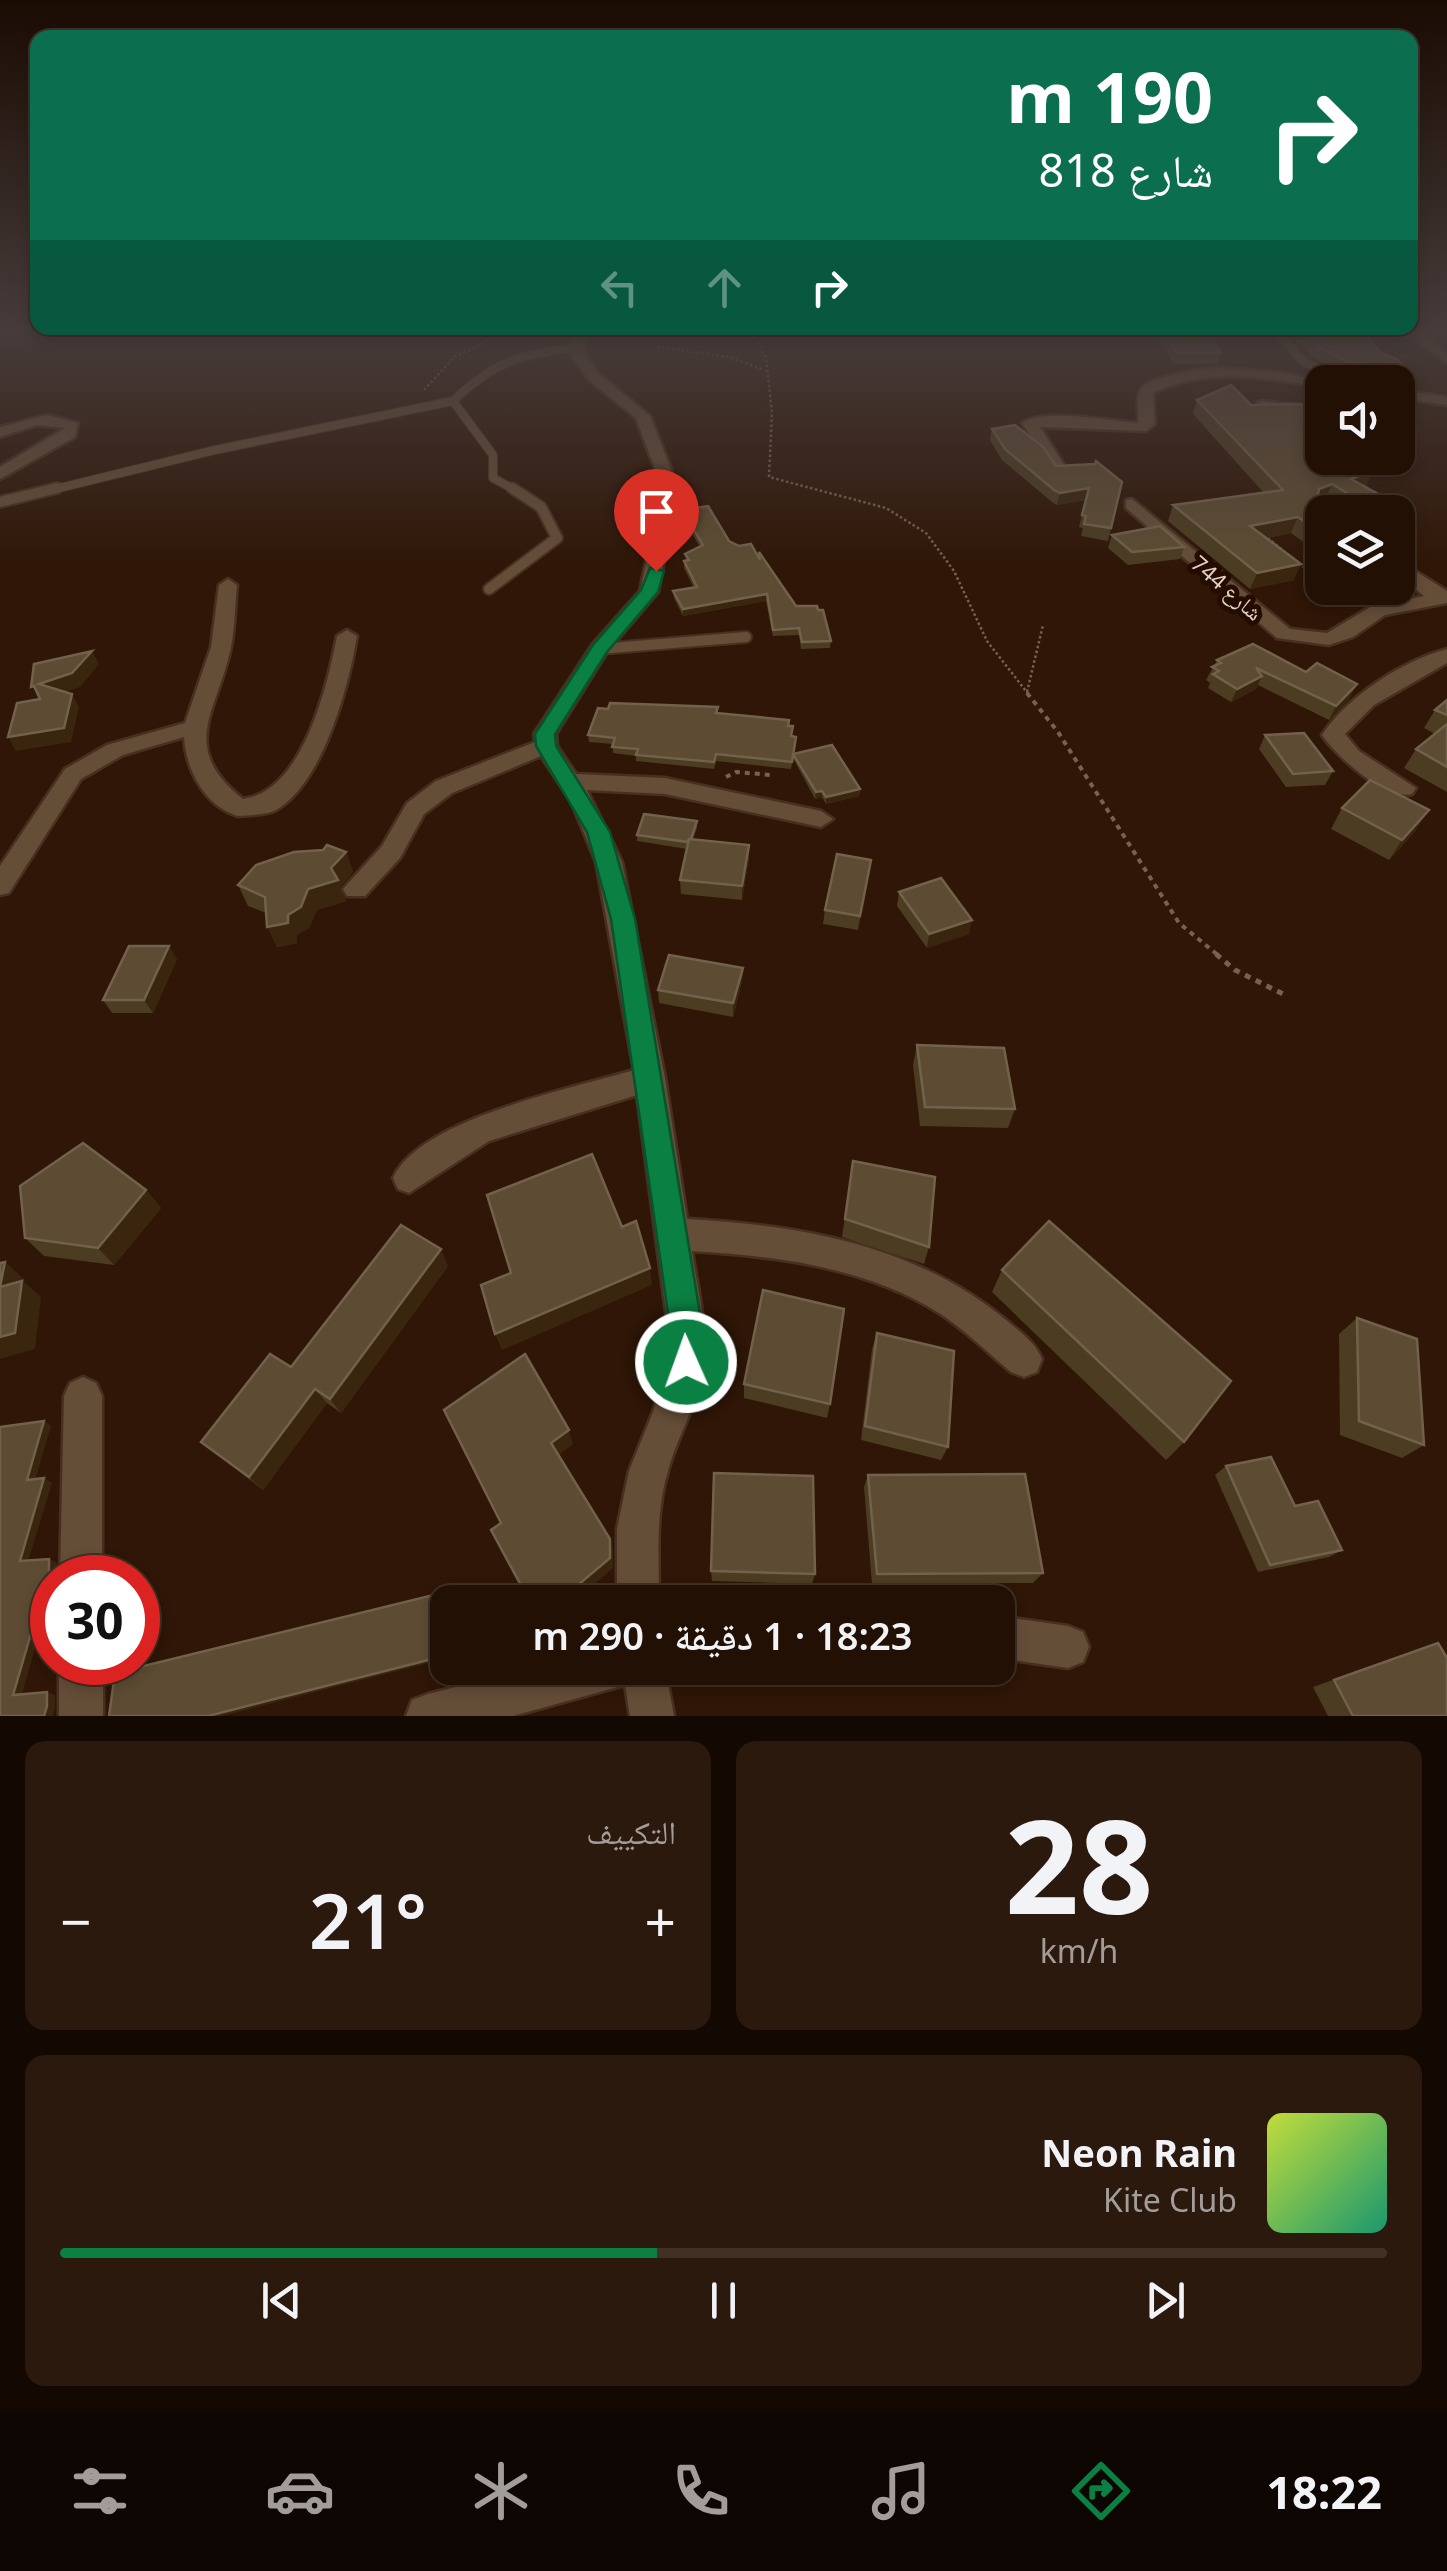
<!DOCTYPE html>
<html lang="ar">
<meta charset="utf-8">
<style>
body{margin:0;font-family:"Noto Sans","Noto Naskh Arabic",sans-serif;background:#2b190e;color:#f1f3f6;direction:rtl;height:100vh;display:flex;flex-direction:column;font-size:38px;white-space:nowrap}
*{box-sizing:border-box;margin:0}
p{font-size:32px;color:#a39d9a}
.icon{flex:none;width:55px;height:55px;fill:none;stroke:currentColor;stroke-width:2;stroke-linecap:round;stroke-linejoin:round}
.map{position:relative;height:1716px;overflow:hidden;direction:ltr}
.details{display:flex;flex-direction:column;gap:25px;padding:25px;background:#130902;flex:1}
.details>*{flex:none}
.banner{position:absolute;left:30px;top:30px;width:1388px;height:305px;border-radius:20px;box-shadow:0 5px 15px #0003,0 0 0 2px #403026;direction:rtl;background:#0b6e4f;color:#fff;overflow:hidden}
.controls{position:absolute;left:1305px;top:365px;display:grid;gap:20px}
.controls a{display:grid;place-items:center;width:110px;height:110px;border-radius:20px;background:#231004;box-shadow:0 5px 15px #0003,0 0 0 2px #403026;font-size:50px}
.speed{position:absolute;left:30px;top:1555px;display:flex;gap:20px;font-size:50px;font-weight:700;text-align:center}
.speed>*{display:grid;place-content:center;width:130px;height:130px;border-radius:50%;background:#231004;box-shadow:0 5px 15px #0003,0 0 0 2px #403026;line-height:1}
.speed .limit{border:15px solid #d22;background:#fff;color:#111}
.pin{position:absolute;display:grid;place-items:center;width:85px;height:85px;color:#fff;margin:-102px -42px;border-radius:50% 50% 50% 0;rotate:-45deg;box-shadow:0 0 10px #0007}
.pin .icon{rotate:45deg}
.me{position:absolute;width:110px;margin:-55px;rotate:358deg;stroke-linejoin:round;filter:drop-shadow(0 0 8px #0008)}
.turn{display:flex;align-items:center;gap:35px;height:210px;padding:0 40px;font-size:45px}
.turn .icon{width:130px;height:130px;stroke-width:2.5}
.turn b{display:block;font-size:70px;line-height:85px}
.lanes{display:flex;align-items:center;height:95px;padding:0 40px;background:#0003;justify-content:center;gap:50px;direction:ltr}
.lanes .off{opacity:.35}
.big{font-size:75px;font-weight:600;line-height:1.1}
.details .card{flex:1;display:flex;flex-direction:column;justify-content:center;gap:15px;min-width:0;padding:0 35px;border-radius:20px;background:#2b190e}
.details .dial{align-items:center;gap:0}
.dial b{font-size:130px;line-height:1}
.song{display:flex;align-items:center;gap:30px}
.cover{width:120px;height:120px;border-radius:15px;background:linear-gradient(135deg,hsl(70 70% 55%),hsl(160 70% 35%))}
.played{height:10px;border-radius:5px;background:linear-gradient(90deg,#0b8043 45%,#403026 45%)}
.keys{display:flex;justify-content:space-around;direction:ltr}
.heat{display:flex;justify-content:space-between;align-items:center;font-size:55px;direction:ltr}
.details .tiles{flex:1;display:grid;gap:25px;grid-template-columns:1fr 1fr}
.card:last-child{grid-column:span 2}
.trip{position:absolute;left:430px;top:1585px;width:585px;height:100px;border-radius:20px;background:#231004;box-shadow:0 5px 15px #0003,0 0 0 2px #403026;font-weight:600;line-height:100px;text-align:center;direction:rtl}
.menu{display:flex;height:160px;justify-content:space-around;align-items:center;background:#0e0602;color:#a39d9a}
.menu .icon{width:70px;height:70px}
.menu .selected{color:#0b8043}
.menu b{font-size:45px;color:#f1f3f6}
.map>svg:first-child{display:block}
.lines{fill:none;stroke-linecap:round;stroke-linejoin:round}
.service-far1-casing{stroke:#483021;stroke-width:10}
.service-casing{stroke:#483021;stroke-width:14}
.minor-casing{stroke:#483021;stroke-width:5}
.path-far2{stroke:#776153;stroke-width:2.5;stroke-dasharray:2.5 2.5;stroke-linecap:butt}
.path-far1{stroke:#776153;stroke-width:4;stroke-dasharray:5 5;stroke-linecap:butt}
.path{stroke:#776153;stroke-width:5;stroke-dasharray:6 6;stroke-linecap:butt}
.service-far1{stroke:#654e38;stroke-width:8}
.service{stroke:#654e38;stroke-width:10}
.minor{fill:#654e38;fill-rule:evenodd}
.wall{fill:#4c3c22}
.shaded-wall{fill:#3a260f}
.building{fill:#5d4c33;stroke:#72614b;stroke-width:2.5;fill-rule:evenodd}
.route{fill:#0b8043;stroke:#07532c;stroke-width:2.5}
.labels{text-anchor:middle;stroke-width:10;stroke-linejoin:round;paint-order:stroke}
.far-street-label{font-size:22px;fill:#e4d1c8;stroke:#250c01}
</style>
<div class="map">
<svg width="1447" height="1716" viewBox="0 0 1447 1716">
<rect width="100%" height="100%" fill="#2f1606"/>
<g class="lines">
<g class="service-far1-casing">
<g id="service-far1">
<path d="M1274,329l30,33 39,20"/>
<path d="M47,491l168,-41 238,-49"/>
<path d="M517,491l-24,-13v-23l-40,-54c41,-39 68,-48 124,-53"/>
</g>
</g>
<g class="service-casing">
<g id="service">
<path d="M0,502l57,-14"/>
<path d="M489,589l68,-51 -16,-31 -29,-19"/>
<path d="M599,649l147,-12"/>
</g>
</g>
<g class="minor-casing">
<g id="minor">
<path d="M574,329h13l-2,26 14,19 51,42 21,53 5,27 -18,96 -51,60 -51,82 1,12 19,28 89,4 156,33 12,8 -12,8 -156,-33 -78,-4 35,72 43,216 22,141c113,6 229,26 319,101 14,12 29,22 36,39l-5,13 -13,5 -13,-5c-24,-20 -46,-42 -72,-59 -73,-46 -163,-57 -247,-62 5,35 15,73 12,109 -3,39 -26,74 -36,111 -13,43 -9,87 -9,131h-42v-73l12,-58 24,-59 15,-51 -1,-41 -30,-225 -148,46 -80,52 -11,-4 -5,-11c26,-59 181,-90 241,-108l-38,-208 -25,-61 -30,-45 -89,37 -28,21 -24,44 -35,38h-18l-4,-7 39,-43 25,-43 29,-22 99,-39 -1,-8 58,-89 48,-54 20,-95 -5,-27 -19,-51 -47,-38 -18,-25z"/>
<path d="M1402,329h15l30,23v11z"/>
<path d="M1213,368l66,4 50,10h-7v5c-57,-9 -115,-20 -169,6l2,31 -9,7 -106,-4 28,44 -8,5 -6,-2 -32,-51c23,-15 87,-2 116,0 1,-8 -2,-26 2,-33 8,-14 57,-20 73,-22z"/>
<path d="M1398,390l49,7v8l-49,-7z"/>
<path d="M1263,401l32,4 27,11v9l-35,-13 -29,-4v-6z"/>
<path d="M47,415l31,8 -3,14 -75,42v-12l65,-39 -28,-3 -37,12v-10z"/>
<path d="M1398,433l16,11v14l-14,-3z"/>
<path d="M1132,499l158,130 37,4 45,-27 52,-10 -26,-21v-15l49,31v12l-62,12 -32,22 -24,8 -52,-7 -151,-130v-8z"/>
<path d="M228,579l9,6c-2,20 -2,42 -6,62 -13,64 -54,100 12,152 60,-8 84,-112 94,-163l10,-6 10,6c-8,49 -34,147 -81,174 -9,5 -27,5 -38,6 -34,-10 -52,-47 -54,-79l-61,18 -42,24 -72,114 -9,2v-29l65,-97 42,-24 78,-22 26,-76 8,-62z"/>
<path d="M1447,649v14l-73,42 -29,29 14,17 57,37 -4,6c-26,7 -76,-38 -90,-59 26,-39 80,-74 125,-86z"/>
<path d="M83,1377l13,6 6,13v182h-42l4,-182 6,-13z"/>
<path d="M998,1616l70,10 15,6 6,15 -6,15 -15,6 -70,-10z"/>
<rect x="59" y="1662" width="44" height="54"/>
<path d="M531,1668h134l9,48h-44l-5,-31 -112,31h-107l6,-16 16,-6z"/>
</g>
</g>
<g class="path-far2">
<path d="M750,329l16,29 6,55 -3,64 117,31 40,25 28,38 33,70 42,54"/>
<path d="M657,347l72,10 35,13"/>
<path d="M424,390l30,-33 59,-28"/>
<path d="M1264,535l27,22"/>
<path d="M1299,563l23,19"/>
<path d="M1330,588l25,16"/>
<path d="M1027,692l16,-67"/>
</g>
<g class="path-far1">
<path d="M1027,693l31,39 121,191 40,33"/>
<path d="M726,777l10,-5 35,3"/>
</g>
<path class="path" d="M1216,954l19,16 50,25"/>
<use href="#service-far1" class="service-far1"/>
<use href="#service" class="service"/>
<use href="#minor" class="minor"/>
</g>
<g class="wall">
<path d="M1155,329h56l-1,8 11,16 -4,11h-44z"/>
<path d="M1283,329h78l20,24 26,23 -7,12 6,17 -5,12 -3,-1v-34h-39v-7h-14l-27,-14z"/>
<path d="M1426,329h21v6h-14z"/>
<path d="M1197,400l54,5 71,53 51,13 -68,72 -14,-10 -25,5 28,42 -44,9 -82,-68 5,-16 91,-12 -71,-79z"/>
<path d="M992,429l64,37 55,62 -3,13 -27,-5 2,-8 -4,-1 7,-27 -29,5 -5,-3 -50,-42 -12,-20z"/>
<path d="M682,510l47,31 30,16v-5l37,54 35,35 -1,7 -29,1 -2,-14 -26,1 -7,-35 -83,15 -9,-18 -1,-7 21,-3 -10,-20v-7h2l-1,-7 15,-7 -18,-31z"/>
<path d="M1112,535l72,12 -4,12 -52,6 -20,-17z"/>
<path d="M1253,644l97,54 -21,22 -71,-35 -2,4 -25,13 -23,-14 2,-5 -4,-3 11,-20z"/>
<path d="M1447,700v92l-43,-24 12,-19 19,-15 -11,-6 11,-18z"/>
<path d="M718,707v6l70,13 4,11 2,17 66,35 -1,7 -33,8 -4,-7 -7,2 -22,-41 -2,11 -75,-8 -2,8 -78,-8v-5l-23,-3v-9l-24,-2 -1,-7z"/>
<path d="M1265,735l68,36 -8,14 -39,2 -27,-38z"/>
<path d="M1342,808l74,22 -27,30 -58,-31z"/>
<path d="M697,821v7l-4,11 56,6v13l-7,42 -61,-6 -1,-14 7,-31 -50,-8v-6z"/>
<path d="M346,852l7,20 -13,15 6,14 -29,9 -8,18 -12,7v8l-20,4 -11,-34 -18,-7 -10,-21z"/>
<path d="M871,860l-13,70 -35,-6 2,-14z"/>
<path d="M899,892l70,42 -42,14 -30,-42z"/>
<path d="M177,959l-24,54h-41l-9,-13z"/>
<path d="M743,968l-1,13 -9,36 -74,-14 -1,-13z"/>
<path d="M917,1045l98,64 -7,19 -88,-2 -7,-61z"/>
<path d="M853,1161l76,86 -5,17 -82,-27z"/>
<path d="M146,1190l15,18 -47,57 -70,-9 -19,-18z"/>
<path d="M448,1266l-107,147 -14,-10 -64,87 -62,-48 90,-75z"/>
<path d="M1002,1270l182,172 -18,18 -174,-168z"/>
<path d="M1357,1318l67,127 -22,13 -62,-23 -1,-101z"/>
<path d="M877,1333l71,114 -7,13 -80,-20 11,-91z"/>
<path d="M744,1384l86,20 -3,14 -83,-20z"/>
<path d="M1226,1466l69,40 47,44 -13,7 -71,15 -43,-97z"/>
<path d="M868,1475l175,98 -10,10 -161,1 -8,-97z"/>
<path d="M711,1571l104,3 -3,10 -100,-3z"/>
<path d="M1438,1643l9,73h-119l-15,-29z"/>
</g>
<g class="shaded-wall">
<path d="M0,329h14l-2,5 -12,2z"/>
<path d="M1407,376l-5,11 -4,2 1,-10z"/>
<path d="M1373,471l-7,16 -15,-8z"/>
<path d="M1332,484l-7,16 -13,5 7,-16z"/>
<path d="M1089,488l-3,12 -29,5 3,-12z"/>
<path d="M1400,506l-3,6h-23z"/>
<path d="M1298,517l-7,16 -47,9 6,-16z"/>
<path d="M1322,525v14l-17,4 7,-16z"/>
<path d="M1301,564l-7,16 -44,9 7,-16z"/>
<path d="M767,594l-1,7 -83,15v-7z"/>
<path d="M92,651l7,13 -19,23 -33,11 -8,-14z"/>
<path d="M1262,676l-6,13 -25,13 6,-13z"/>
<path d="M1357,684l-7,14 -21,22 7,-14z"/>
<path d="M72,694l7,13 -8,35 -55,9 -8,-14z"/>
<path d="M860,789l-1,7 -33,8v-7z"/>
<path d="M822,791v6l-7,2 1,-7z"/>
<path d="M1429,810l-13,20 -27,30 13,-20z"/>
<path d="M749,845v13l-7,42v-14z"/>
<path d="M346,852l7,20 -13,15 6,14 -29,9 -8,18 -12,7v8l-20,4 -10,-20 21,-12 20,-26 23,-21z"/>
<path d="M972,920l-3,14 -42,14 2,-14z"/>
<path d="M169,946l8,13 -24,54 -9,-13z"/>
<path d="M743,968l-1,13 -9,36v-14z"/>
<path d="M146,1190l15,18 -47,57 -16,-17z"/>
<path d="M441,1249l7,17 -107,147 -11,-14z"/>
<path d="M5,1262l19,17v3l17,15 -6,52 -35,10v-72z"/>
<path d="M650,1268l2,17 -150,65 -7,-16z"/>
<path d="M315,1389l12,14 -64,87 -14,-13z"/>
<path d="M44,1421l7,5 -17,58 -7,-4z"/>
<path d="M569,1430l4,14 -17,13 -5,-14z"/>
<path d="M44,1478l8,5 -25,82 -7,-4z"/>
<path d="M610,1539l3,11v18l-39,34h-16z"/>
<path d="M49,1559l8,3 -1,13v3h-4v10l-31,110 -8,-3z"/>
<path d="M448,1655v3l-226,58h-14z"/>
<path d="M47,1692l8,3v13l-2,8h-9z"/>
</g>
<g class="building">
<path d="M1163,329h48l-6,1 16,23h-44z"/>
<path d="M1299,329h62l20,24 16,6 10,11v6l-8,3 1,10 7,2 -1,14 -8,-1v-22h-35l1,-18 -14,-1 -27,-13z"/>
<path d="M1231,385l20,20 50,-1 20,8 1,3v43h40l11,13 -22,8 49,27 -26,6h-52v13l-10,2 -14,-10 -48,9 51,38 -44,9 -84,-68 110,-15 -86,-90zM1332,484l15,9 1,5 -18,5 -12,-8 1,-6z"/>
<path d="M1015,425l28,22 13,19 39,-2 1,-3 26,21 -11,46 -27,-4 2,-8 -4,-1 7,-27 -29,5 -6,-3 -49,-41 -13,-20z"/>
<path d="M708,506l21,35 10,5 12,-2 9,16 -1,-8 37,54h21l1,4h5l8,31 -29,1 -3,-14 -26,2 -6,-36 -84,15 -10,-18 24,-4 -13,-26 5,-1 -4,-6 18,-9 -21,-35z"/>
<path d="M1160,526l24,21 -52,5 -20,-17z"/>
<path d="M1253,644l53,28 11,-9 40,21 -21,22 -80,-38 6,8 -25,13 -24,-15 6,-3 -7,-4 9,-4 -4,-3z"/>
<path d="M92,651l-20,22 -33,11 33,10 -8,34 -56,9 9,-34 23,-4 -6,-13 -3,1 3,-23z"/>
<path d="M1447,700v15l-12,-5z"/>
<path d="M610,703l108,4 -2,6 73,7 -1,6h5l-2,10 5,1 -4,25 -76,-8 -2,8 -78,-7 2,-6 -26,-2 3,-9 -27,-3 10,-27 10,1z"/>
<path d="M1447,724v43l-31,-18z"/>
<path d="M1304,733l29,38 -40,3 -28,-39z"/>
<path d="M832,745l28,44 -34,8 -4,-6 -6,1 -23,-38z"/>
<path d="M1370,780l59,30 -27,30 -60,-32z"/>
<path d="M644,814l53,7 -6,18h-2l-1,3 -51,-7z"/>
<path d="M689,839l60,6 -7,41 -62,-6z"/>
<path d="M327,845l19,7 -15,16 7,12 -30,9 -7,18 -13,8v8l-21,4 -2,-30 -27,-12 18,-20 38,-13 29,-2z"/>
<path d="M837,854l34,6 -11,56 -35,-6z"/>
<path d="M941,878l31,42 -43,14 -30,-42z"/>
<path d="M129,946h40l-25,54h-41z"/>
<path d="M669,955l74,13 -10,35 -75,-13z"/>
<path d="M917,1045l87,3 11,61 -90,-2z"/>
<path d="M83,1143l63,47 -48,58 -73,-10 -5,-52z"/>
<path d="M592,1154l30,73 14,-6 14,47 -155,66 -14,-49 30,-12 -24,-78z"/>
<path d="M853,1161l82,16 -6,70 -84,-28z"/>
<path d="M1049,1221l182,160 -47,61 -182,-172z"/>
<path d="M401,1225l40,24 -111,150 -15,-10 -66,88 -48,-35 69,-88 21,13z"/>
<path d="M5,1262l-5,25 22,-6 -7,52 -15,4v-74z"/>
<path d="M763,1290l81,19 -14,95 -86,-20z"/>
<path d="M1357,1318l60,21 7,106 -65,-24z"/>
<path d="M877,1333l77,18 -6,96 -83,-21z"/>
<path d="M525,1354l44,76 -18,13 59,96v19l-52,44h-28l-39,-72 10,-7 -57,-113z"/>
<path d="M44,1421l-17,59 17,-2 -24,83 29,-2v13l-36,123 34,-3v14l-3,10h-44v-289z"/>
<path d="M1271,1457l24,49 23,-5 24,49 -72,15 -44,-99z"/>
<path d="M714,1473l99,3 2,98 -104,-3z"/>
<path d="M1025,1474l18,99 -166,1 -9,-99z"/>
<path d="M474,1585v17h-26v53l-240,61h-99l6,-43z"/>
<path d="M1438,1643l9,15v58h-94l-19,-36z"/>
</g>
<linearGradient id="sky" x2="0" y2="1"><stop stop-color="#1a0c03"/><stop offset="0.58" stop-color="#473c3b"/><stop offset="1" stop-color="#473c3b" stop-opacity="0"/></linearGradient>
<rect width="1447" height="570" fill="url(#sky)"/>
<path class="route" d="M650,568l14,3 -6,21 -51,60 -52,82 1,12 54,86 25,87 66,401 1,42 -5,11 -11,5 -12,-5 -5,-11v-42l-58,-401 -24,-87 -51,-86 -1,-12 58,-89 48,-55z"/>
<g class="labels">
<g class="far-street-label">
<text transform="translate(1227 588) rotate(41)" y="8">شارع 744</text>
</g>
</g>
</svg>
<div class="controls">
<a><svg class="icon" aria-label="sound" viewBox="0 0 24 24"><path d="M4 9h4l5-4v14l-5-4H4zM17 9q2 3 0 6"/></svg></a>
<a><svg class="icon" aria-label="layers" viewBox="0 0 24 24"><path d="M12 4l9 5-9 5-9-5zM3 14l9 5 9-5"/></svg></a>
</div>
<div class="speed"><div class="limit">30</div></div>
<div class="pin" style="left:656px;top:571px;background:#d93025"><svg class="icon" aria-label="arrive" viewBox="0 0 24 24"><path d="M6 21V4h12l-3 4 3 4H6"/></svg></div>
<svg class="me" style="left:686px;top:1362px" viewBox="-20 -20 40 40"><circle r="17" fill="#0b8043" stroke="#fff" stroke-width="3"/><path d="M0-11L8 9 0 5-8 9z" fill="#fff"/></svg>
<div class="trip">18:23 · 1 دقيقة · 290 m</div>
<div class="banner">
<div class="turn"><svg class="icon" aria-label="right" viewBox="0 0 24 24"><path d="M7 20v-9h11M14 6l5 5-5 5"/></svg><div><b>190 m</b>شارع 818</div></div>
<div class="lanes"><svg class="icon off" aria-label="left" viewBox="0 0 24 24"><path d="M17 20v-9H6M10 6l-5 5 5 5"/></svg><svg class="icon off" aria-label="ahead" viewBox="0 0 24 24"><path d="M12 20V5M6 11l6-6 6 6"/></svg><svg class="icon" aria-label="right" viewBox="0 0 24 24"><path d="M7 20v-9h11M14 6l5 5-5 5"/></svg></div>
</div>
</div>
<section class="details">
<div class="tiles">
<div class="card dial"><b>28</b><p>km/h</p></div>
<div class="card"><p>التكييف</p>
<div class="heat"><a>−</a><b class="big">21°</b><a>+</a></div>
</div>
<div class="card">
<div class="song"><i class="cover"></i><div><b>Neon Rain</b><p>Kite Club</p></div></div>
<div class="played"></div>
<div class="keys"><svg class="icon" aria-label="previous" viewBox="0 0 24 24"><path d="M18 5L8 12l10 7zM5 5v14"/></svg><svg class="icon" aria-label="pause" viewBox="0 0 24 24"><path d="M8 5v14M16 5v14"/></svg><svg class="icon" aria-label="next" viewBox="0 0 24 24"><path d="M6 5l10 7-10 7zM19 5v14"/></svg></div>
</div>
</div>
</section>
<nav class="menu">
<b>18:22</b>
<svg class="icon selected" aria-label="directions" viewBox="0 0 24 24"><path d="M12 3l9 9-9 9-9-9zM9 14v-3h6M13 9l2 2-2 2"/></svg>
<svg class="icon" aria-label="music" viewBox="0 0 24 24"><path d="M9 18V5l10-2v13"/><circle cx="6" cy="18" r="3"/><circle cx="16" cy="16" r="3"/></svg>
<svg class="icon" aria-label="phone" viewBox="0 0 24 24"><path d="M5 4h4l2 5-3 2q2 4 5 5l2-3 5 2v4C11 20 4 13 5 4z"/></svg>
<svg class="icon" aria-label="climate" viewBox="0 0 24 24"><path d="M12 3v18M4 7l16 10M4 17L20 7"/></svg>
<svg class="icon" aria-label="car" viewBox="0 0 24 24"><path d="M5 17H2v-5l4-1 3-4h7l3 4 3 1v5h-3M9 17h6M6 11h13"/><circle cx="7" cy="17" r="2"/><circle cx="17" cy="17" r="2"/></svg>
<svg class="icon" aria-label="filters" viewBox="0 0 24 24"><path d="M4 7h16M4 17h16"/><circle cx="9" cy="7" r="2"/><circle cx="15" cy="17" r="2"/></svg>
</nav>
